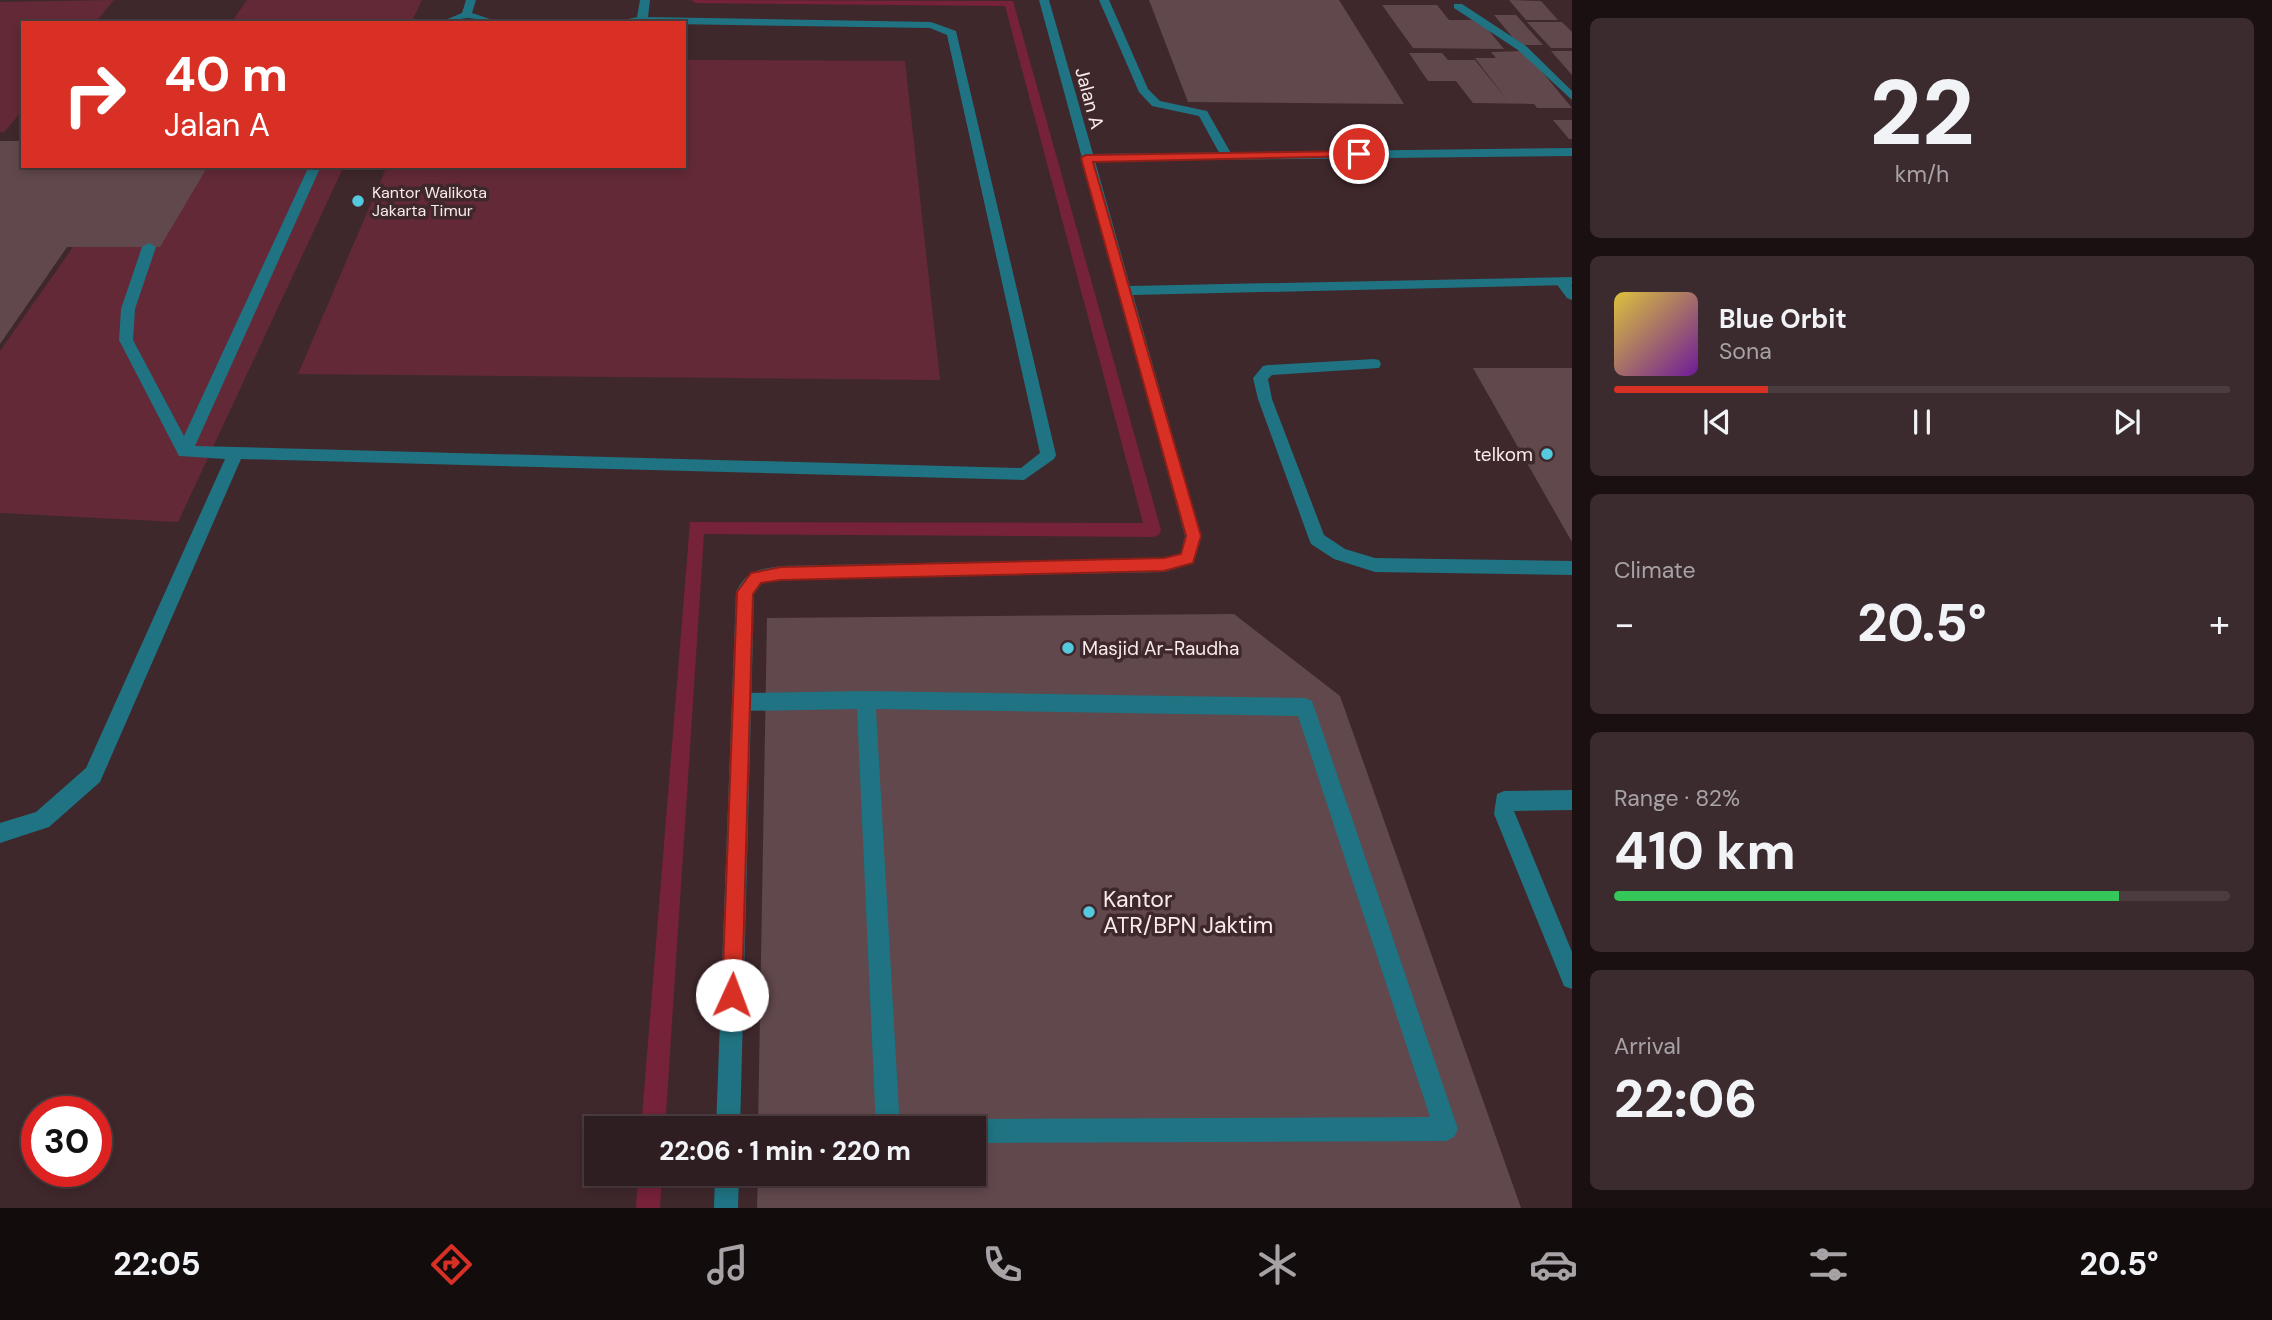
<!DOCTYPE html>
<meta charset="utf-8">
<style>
body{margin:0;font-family:"DM Sans",sans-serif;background:#3b2b2e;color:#f1f3f6;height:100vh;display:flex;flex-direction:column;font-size:26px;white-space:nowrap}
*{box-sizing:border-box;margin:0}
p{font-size:23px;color:#a7a2a5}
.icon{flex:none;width:38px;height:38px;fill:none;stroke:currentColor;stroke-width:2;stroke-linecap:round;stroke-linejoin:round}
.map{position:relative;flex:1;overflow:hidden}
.details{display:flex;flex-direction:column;gap:18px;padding:18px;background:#1a1012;width:700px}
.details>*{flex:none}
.banner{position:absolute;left:21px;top:21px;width:665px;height:147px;border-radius:0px;box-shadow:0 4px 10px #0003,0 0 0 2px #4a3c3f;background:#d93025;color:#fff;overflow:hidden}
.speed{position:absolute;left:21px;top:1096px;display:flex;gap:14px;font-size:35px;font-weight:700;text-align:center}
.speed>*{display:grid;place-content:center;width:91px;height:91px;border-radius:50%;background:#2f1e21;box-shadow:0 4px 10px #0003,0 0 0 2px #4a3c3f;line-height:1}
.speed .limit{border:10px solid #d22;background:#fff;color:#111}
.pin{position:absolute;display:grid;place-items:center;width:60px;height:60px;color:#fff;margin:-30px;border:4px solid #fff;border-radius:50%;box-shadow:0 2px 7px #0007}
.me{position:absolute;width:77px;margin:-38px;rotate:2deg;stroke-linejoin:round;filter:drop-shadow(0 0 5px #0008)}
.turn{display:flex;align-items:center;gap:24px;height:147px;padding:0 28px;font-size:32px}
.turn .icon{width:91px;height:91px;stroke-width:2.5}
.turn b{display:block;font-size:49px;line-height:60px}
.big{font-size:52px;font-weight:800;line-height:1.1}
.details .card{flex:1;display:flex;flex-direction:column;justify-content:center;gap:10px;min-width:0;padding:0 24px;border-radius:10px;background:#3b2b2e}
.details .dial{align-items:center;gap:0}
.dial b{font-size:91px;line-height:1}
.song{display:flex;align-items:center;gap:21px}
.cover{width:84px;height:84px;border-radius:10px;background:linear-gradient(135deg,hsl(50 70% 55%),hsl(280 70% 35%))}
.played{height:7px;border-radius:4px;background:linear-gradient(90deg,#d93025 25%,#4a3c3f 25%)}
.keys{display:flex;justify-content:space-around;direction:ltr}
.heat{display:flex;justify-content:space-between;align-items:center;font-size:38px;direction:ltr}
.charge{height:10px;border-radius:5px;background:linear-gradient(90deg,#34c759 82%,#4a3c3f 0)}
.trip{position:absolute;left:584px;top:1116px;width:402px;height:70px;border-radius:0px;background:#2f1e21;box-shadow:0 4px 10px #0003,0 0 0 2px #4a3c3f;font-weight:800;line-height:70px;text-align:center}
.tab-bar{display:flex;height:112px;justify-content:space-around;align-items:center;background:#130c0d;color:#a7a2a5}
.tab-bar .icon{width:49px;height:49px}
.tab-bar .on{color:#d93025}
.tab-bar b{font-size:32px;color:#f1f3f6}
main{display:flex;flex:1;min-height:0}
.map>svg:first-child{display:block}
.green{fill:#632937}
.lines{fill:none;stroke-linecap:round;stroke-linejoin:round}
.stream{fill:#762239;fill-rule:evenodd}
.building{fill:#61484c}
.lane{fill:#1f7382;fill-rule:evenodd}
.street{fill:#1f7382;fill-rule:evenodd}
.route{fill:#d93025;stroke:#8d1f18;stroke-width:2}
.poi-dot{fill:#55cadf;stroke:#3f282c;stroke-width:2.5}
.labels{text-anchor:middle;stroke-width:7;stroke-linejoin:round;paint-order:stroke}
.far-poi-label{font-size:16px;fill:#f9eaec;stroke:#3f282c;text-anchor:start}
.street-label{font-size:19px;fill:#f9eaec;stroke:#3f282c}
.poi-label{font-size:19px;fill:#f9eaec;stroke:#3f282c;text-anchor:end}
.near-poi-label{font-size:23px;fill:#f9eaec;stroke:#3f282c;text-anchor:start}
</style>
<main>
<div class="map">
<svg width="1572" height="1208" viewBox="0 0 1572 1208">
<rect width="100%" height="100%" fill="#3f282c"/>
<g class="green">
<path d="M114,0l-19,23h-72v87l-19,22h-4v-130z"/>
<path d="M247,0h175l-11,23h-180z"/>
<path d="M684,60l221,1 35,319 -642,-6 89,-208h297z"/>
<path d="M130,166h214l-166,356 -178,-9v-162z"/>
</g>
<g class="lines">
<g class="stream">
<path d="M691,0l322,1 148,529 -2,5 -6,2 -449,-3 -39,595h-24l49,-607 453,1 -138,-517 -309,-3z"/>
<path d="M638,1174h24l-2,34h-24z"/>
</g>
</g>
<g class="building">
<path d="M1149,0h190l65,104 -216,-2z"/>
<path d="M1509,0l32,1 17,19h-32z"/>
<path d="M1382,5h55l12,15h31l24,29 -91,-1z"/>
<path d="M1494,15h22l27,30h-24z"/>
<path d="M128,19h94l-3,4h-94z"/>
<path d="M1527,22h35l10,10v16h-21z"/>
<path d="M1525,51l47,57h-35l-3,-4 -61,-1 -17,-22h-28l-19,-28h33l6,7h27l33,41 -33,-43h21l-5,-6z"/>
<path d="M1551,51h21v24z"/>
<path d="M1553,120h19v19h-3z"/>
<path d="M0,141h23v25h185l-48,81h-93l-67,97z"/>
<path d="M1473,368h99v174z"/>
<path d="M1234,614l106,82 181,512h-764l1,-34h217v-45h-217l9,-511z"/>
</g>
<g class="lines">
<g class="lane">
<path d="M466,0h10l-4,13 30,10c-12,0 -26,-5 -35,-5 -9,1 -19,5 -29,5l24,-10z"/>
<path d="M640,0h10l-2,17 283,5 25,9 100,424 -2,4 -30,21 -783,-21 -141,323 -51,45 -49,16v-20l36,-11 50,-44 139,-309 -46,-3 -60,-116 2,-31 21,-62 7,-4 7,4 -21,62 -2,31 51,96 125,-270h12l-126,280 826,22 19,-15 -93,-418 -17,-7 -320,-5 27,-6z"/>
<path d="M1099,0h10l39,89 12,12 47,10 25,44 -2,3h-8l-23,-42 -47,-10 -13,-14z"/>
<path d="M1562,278l10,8v14l-5,-2 -12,-16z"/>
<path d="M1374,359l5,1 2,4 -2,4 -107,7 -4,4 4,20 52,136 21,14 30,9 197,3v14l-197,-3 -41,-13 -23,-15 -2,-5 -51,-140 -5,-21 10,-12 5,-1z"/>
<path d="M866,691l439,7 7,3 146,428 -4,8 -8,4 -471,2v-14h-11l3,-6 8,-4 455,-2 -132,-401 -422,-7 24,420h-24l-19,-420 -115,2 -7,-3 -2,-6 2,-6 7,-3z"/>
<path d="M1572,790v20l-58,1 58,141v37l-8,-3 -70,-172 3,-20 7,-3z"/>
</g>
<g class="street">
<path d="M1039,0h10l44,154 479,-6v8l-477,5 35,125 442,-9v8l-439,10 68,241 -7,27 -30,9 -383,8 -19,3 -8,11 -14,535h-24l20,-537c12,-23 22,-22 45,-26l383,-8 17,-5 4,-17z"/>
<path d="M1454,4h8l64,42 46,45v9l-54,-50 -64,-42z"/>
<path d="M715,1174h24l-1,34h-24z"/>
</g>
</g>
<path class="route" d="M1359,151l4,1v4l-270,6 108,374 -8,27 -29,8 -383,9 -20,3 -8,11 -11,401 -3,8 -7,3 -7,-3 -3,-8 15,-403 14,-19 30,-6 383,-9 17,-4 5,-18 -105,-378 5,-3z"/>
<g class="poi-dot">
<circle cx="358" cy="201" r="7"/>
<circle cx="1547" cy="454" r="7"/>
<circle cx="1068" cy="648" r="7"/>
<circle cx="1089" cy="912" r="7"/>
</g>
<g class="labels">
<g class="far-poi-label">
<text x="372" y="198">Kantor Walikota<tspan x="372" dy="18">Jakarta Timur</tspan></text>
</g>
<g class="street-label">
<text transform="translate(1090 98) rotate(75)" y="7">Jalan A</text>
</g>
<g class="poi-label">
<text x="1533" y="461">telkom</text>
<text x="1082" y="655" text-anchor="start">Masjid Ar-Raudha</text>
</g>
<g class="near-poi-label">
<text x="1103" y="907">Kantor<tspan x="1103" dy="26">ATR/BPN Jaktim</tspan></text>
</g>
</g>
</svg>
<div class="speed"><div class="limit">30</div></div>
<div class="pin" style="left:1359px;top:154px;background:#d93025"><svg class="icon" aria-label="arrive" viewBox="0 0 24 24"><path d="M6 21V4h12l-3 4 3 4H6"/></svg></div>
<svg class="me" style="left:732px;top:995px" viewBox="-20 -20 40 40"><circle r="19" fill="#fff"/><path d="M0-13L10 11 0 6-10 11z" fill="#d93025"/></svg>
<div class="trip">22:06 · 1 min · 220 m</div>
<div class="banner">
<div class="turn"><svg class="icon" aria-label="right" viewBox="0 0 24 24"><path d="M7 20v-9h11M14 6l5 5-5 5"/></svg><div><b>40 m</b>Jalan A</div></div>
</div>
</div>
<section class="details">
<div class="card dial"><b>22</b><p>km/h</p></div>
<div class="card">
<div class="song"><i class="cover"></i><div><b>Blue Orbit</b><p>Sona</p></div></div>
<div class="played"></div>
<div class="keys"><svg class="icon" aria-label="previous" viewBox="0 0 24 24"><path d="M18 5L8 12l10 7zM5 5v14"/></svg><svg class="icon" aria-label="pause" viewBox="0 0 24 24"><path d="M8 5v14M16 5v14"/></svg><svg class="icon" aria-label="next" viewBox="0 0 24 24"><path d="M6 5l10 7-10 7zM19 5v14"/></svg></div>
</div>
<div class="card"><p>Climate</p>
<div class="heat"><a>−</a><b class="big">20.5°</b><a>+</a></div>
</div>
<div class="card"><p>Range · 82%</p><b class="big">410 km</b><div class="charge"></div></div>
<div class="card"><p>Arrival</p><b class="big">22:06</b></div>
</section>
</main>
<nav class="tab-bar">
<b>22:05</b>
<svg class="icon on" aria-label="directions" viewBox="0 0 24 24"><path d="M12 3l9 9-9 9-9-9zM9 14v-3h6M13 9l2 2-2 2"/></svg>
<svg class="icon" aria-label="music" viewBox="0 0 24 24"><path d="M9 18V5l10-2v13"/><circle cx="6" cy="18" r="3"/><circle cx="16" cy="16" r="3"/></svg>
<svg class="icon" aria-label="phone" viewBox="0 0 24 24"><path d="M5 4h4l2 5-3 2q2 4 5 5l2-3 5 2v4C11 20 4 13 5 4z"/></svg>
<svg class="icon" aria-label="climate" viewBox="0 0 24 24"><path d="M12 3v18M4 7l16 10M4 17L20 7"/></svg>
<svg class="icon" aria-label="car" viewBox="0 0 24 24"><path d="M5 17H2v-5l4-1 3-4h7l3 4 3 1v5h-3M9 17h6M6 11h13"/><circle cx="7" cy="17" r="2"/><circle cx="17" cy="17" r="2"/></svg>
<svg class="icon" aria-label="filters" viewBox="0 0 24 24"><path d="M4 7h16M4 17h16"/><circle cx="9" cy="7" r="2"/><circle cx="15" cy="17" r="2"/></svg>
<b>20.5°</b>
</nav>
